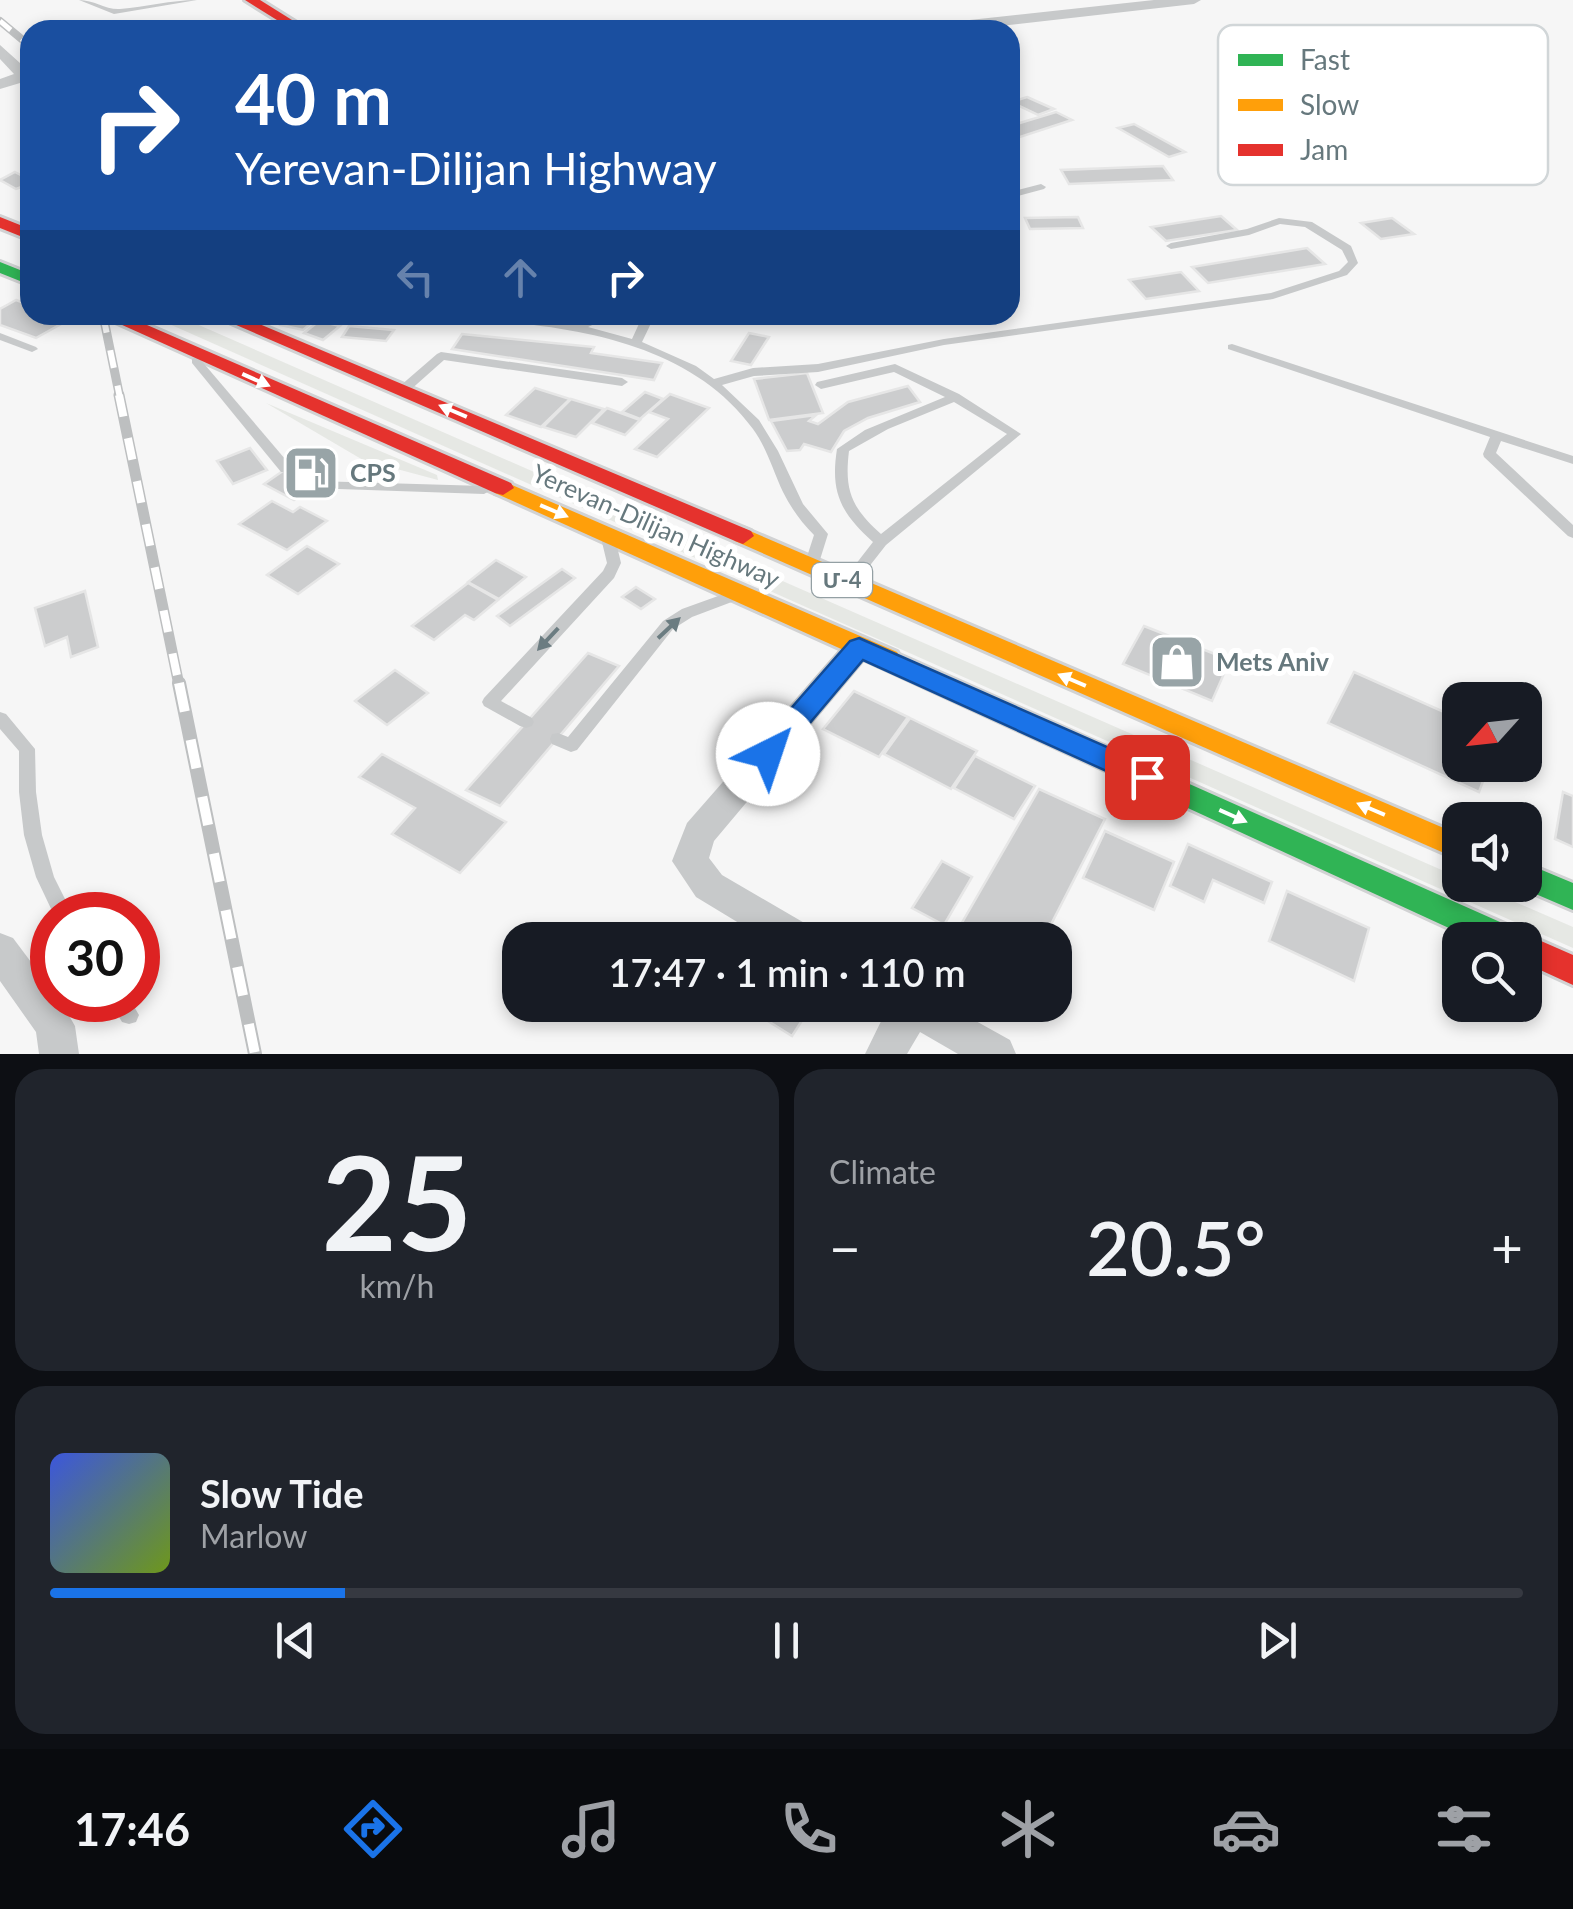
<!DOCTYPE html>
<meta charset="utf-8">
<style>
body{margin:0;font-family:Lato,"Noto Sans Armenian",sans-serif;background:#20242c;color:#f1f3f6;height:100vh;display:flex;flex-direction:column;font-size:38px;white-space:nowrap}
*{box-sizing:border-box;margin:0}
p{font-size:32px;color:#9ea1a6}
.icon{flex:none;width:55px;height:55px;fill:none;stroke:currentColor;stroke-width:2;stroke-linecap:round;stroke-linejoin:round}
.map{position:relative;height:1054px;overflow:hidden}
.drawer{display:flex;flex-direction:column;gap:15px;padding:15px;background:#0d0f14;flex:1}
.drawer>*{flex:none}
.hud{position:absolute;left:20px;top:20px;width:1000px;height:305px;border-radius:30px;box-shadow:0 5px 15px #0003;background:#1a4fa0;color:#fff;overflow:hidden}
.needle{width:65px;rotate:243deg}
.tools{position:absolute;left:1442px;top:682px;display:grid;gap:20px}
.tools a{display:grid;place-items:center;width:100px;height:100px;border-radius:20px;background:#171b24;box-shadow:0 5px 15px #0003;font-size:50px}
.speed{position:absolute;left:30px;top:892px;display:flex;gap:20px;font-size:50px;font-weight:700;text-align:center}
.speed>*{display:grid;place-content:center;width:130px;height:130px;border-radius:50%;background:#171b24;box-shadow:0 5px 15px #0003;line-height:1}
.speed .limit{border:15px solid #d22;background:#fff;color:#111}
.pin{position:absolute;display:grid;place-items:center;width:85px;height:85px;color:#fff;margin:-42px;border-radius:20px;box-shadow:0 5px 15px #0006}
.me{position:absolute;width:110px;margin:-55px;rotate:41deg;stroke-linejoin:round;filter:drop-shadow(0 0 8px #0008)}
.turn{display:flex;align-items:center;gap:35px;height:210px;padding:0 50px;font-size:45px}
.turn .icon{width:130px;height:130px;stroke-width:2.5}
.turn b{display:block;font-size:70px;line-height:85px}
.lanes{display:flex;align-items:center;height:95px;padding:0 50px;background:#0003;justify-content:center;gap:50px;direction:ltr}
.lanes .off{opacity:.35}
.big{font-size:75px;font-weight:600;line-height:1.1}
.drawer .tile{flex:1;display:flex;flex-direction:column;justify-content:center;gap:15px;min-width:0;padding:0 35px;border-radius:30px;background:#20242c}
.drawer .dial{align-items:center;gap:0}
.dial b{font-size:130px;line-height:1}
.song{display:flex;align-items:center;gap:30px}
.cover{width:120px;height:120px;border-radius:15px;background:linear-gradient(135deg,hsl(230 70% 55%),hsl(80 70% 35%))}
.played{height:10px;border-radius:5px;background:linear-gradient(90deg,#1a73e8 20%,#363941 20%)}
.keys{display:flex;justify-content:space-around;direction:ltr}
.heat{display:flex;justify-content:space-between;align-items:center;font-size:55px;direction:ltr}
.drawer .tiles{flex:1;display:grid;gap:15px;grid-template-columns:1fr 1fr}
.tile:last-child{grid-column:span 2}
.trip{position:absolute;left:502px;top:922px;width:570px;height:100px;border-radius:30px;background:#171b24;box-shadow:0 5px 15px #0003;font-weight:600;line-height:100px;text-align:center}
.tabs{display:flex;height:160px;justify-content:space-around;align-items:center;background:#090b0e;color:#9ea1a6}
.tabs .icon{width:70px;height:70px}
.tabs .active{color:#1a73e8}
.tabs b{font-size:45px;color:#f1f3f6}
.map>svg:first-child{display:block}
.green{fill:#e6e8e4}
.building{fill:#cccdce;stroke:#e6e6e6;stroke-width:2.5}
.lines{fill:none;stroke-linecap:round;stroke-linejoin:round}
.fast-casing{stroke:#d1d2d3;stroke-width:6}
.slow-casing{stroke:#d1d2d3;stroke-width:6}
.jam-casing{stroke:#d1d2d3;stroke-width:6}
.lane{fill:#c7c9ca;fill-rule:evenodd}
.street{fill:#c7c9ca;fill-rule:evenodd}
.fast{fill:#30b455;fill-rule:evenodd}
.slow{fill:#ff9f0a;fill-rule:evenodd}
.jam{fill:#e5322d;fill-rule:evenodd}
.rail-far3-casing{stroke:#bdbfc0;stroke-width:8}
.rail-far2-casing{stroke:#bdbfc0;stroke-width:9}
.rail-far1-casing{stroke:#bdbfc0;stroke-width:11}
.rail-casing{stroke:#bdbfc0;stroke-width:14}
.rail-far3{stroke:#fff;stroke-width:5;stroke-dasharray:14;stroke-linecap:butt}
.rail-far2{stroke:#fff;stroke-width:6;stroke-dasharray:18;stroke-linecap:butt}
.rail-far1{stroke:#fff;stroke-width:8;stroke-dasharray:22;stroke-linecap:butt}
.rail{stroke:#fff;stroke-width:10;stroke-dasharray:29;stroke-linecap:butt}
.oneway{fill:#fff}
.oneway2{fill:#6b7c81}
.route{fill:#1a73e8;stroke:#114b97;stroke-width:2.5}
.labels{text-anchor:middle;stroke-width:10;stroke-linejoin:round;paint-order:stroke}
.shield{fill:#fff;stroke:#94a0a4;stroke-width:2.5}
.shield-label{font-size:22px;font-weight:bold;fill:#66787d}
.poi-label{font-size:25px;font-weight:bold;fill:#66787d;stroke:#fff;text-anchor:start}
.street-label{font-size:25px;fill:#66787d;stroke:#fff}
.key{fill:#fff;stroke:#d1d6d8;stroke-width:2.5}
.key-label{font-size:28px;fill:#66787d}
</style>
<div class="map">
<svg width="1573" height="1054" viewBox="0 0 1573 1054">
<rect width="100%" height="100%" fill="#f6f6f6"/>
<g class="green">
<path d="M149,315h27l1284,563v7h16l97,42v21z"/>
<path d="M266,403l171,72 1,5 -75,-20z"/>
</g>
<g class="building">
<path d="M1027,97l27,12 -16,6 -27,-13z"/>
<path d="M1056,112l16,8 -52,17 -10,-5v-6z"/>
<path d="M1134,124l51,28 -16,5 -51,-29z"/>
<path d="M1163,166l10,14 -104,4 -8,-14z"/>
<path d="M15,172l15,8v4l-14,5 -16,-9z"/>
<path d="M1221,216l16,14 -71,11 -15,-14z"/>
<path d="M1078,217l5,11 -53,1 -5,-11z"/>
<path d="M1392,218l22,16 -33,5 -20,-16z"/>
<path d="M1307,248l18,16 -117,19 -16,-16z"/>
<path d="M1181,272l18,19 -53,8 -17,-19z"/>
<path d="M16,300l14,5v10l40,4 -34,19 -36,-13v-16z"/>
<path d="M294,315l21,5 -12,10 -22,-5z"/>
<path d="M319,321l21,5 -17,14 -19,-7z"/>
<path d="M349,326l45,4 -8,11 -44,-4z"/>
<path d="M749,333l20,4 -18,28 -20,-4z"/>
<path d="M462,334l132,13 -3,6 71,10 -8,17 -202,-31z"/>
<path d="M807,373l16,40 -54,7 -15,-41z"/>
<path d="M908,386l12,16 -52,16 -24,13 -13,21 -27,-8 -4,6 -13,1 -16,-30 45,-6 -7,6 9,3 30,-22z"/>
<path d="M535,388l35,11 -29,28 -35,-12z"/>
<path d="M645,392l18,7 -23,20 -18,-7z"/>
<path d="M670,394l39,14 -52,49 -22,-8 33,-30 -19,-7z"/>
<path d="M571,399l33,10 -28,28 -33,-10z"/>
<path d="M607,408l33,12 -15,15 -33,-12z"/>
<path d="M250,448l17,22 -34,14 -16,-23z"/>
<path d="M306,455l30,15 -42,30 -30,-16z"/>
<path d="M272,501l21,11 7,-5 27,14 -40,29 -48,-26z"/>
<path d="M307,546l32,18 -41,30 -31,-19z"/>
<path d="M496,560l30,17 -27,22 -31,-17z"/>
<path d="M562,569l13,9 -65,48 -13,-10z"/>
<path d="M468,583l30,17 -24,20 -9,-5 -31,25 -22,-14z"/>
<path d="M636,587l19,12 -14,10 -19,-12z"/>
<path d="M85,591l13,56 -27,10 -4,-20 -22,9 -10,-38z"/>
<path d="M1144,626l86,34 -18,41 -89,-37z"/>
<path d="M588,653l31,13 -119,140 -34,-16z"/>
<path d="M395,670l33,23 -41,32 -32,-24z"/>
<path d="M1354,672l106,47v46h29l-10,27 -151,-69z"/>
<path d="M854,691l54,26 -29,40 -56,-28z"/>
<path d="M910,718l67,33 -26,38 -67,-35z"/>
<path d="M382,754l124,68 -46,51 -68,-39 23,-26 -56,-31z"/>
<path d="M975,756l60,30 -21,33 -60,-31z"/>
<path d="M1039,789l66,30 -62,121h-91z"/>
<path d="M1563,792l10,4v51l-18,-8z"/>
<path d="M1105,831l69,31 -20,48 -71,-32z"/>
<path d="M1188,844l84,38 -8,21 -51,-23 -9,22 -34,-16z"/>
<path d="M942,861l30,16 -28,48 -32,-17z"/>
<path d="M1287,891l82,37 -15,53 -85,-40z"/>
<path d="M749,1005h63l-20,31 -45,-28z"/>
</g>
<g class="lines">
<g class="fast-casing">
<g id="fast">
<path d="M0,262l30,12v11l-30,-12z"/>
<path d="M888,650l630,280 4,10h-47l-596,-274 -4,-7 4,-7z"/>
<path d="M1525,863l48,20v27l-58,-25h10z"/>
</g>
</g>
<g class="slow-casing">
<g id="slow">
<path d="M503,481l394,171 4,7 -4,7h-18l-384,-173 -3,-5 3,-5z"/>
<path d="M743,528l717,307v25l-725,-319 -3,-5z"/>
</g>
</g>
<g class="jam-casing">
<g id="jam">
<path d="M245,0h15l48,30h-15z"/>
<path d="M0,217l30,12v11l-30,-12z"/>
<path d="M100,315h24l387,168 3,5 -11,7 -8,-2z"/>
<path d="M213,315h25l513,216 3,5 -11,8 -8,-3z"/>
<path d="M1525,934l48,21v30l-48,-22v-23h-12z"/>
</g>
</g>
<g class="lane">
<path d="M79,0c15,0 27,10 41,9 26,-2 51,-9 77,-9l-83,14z"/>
<path d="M1041,184l5,3 -2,2 -34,9v-6z"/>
<path d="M1279,218l33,4 39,24 7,17 -11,12 -74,24 -329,46 -126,27 -64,4 -32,9 37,35 19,31 25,53 25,30 -10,32 -7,5 -7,-5 10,-31c-13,-13 -23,-27 -31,-43 -10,-21 -16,-44 -30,-63 -69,-94 -199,-105 -306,-111l-6,-3h62l73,9 22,-9h16l-26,12 44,12 11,-24h12l-13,27 54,24 18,13 39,-11 65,-4 126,-25 327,-46 68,-22 9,-9 -6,-12 -37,-23 -25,-3 -31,11 -78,14 -5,-3 5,-3 76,-14z"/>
<path d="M0,333l36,14 2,2 -6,3 -32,-12z"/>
<path d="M1232,344l341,112v8l-72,-23 -5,12 77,72v13l-5,-2 -84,-79 -1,-3 7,-17 -262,-88v-4z"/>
<path d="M441,352l181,26 6,4 -6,4 -178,-26 -36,32h-8l-2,-3 2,-3 37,-32z"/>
<path d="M196,357l4,2 91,107 2,3 -2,3h-10l-89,-109v-4z"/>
<path d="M895,364l64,30 62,40 -135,111 -29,37 -5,1 -7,-5 28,-36c-32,-29 -43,-49 -36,-93l28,-19 80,-33 -51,-25 -73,17 -6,-4 2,-3zM954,402l53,32 -126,100c-29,-26 -37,-43 -32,-83l39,-22z"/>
<path d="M315,481l169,5 7,4 -7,4 -174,-6 -2,-3z"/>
<path d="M608,533l7,5 6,25 -7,15 -113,123 31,17 2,4 -2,4 -6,2 -6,-2 -36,-20 -2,-4 2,-4 119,-127 4,-8 -6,-25z"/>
<path d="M732,591l5,1 2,4 -2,4 -45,17 -19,12 -96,121 -6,2 -19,-8 -2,-5 2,-5 6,-1 10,4 95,-116 19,-12z"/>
<path d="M0,712l6,2 29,35 1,43 6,43 12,42 19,38h-19l-18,-38 -12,-42 -5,-43v-41l-19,-22z"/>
<path d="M109,1000h21l9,15 -3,7 -7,2 -7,-2z"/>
</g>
<g class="street">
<path d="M1154,0h47l-7,4 -229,26h-49l8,-5z"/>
<path d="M0,45l30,27v8l-30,9v-10l14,-5 -14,-15z"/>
<path d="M859,636l11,3 4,8 -4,8 -156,186 -5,17 13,17 91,53 6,12h-52l-71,-43 -24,-36 15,-38 161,-184z"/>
<path d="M0,933l13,5 39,52v10h8l15,26 4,28h-40l-3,-22 -36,-51z"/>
<path d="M889,1005h58l63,35 6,14h-58l-38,-22 -13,22h-42z"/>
</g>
<use href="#fast" class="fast"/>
<use href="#slow" class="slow"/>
<use href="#jam" class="jam"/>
<g class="rail-far3-casing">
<path id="rail-far3" d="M0,21l30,25"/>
</g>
<g class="rail-far2-casing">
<path id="rail-far2" d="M103,315l17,83"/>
</g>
<g class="rail-far1-casing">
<path id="rail-far1" d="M119,395l60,290"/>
</g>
<g class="rail-casing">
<path id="rail" d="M179,683l76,371"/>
</g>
<use href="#rail-far3" class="rail-far3"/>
<use href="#rail-far2" class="rail-far2"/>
<use href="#rail-far1" class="rail-far1"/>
<use href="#rail" class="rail"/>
</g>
<defs><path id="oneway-solid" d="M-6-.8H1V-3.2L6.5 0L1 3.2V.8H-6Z" transform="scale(2.5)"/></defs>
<g class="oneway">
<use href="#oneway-solid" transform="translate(256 380) rotate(24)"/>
<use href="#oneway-solid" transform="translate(453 411) rotate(-157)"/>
<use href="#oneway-solid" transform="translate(554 511) rotate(23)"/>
<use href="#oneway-solid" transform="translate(1072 680) rotate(-157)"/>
<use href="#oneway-solid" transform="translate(1371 809) rotate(-157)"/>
<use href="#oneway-solid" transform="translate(1233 816) rotate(24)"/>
</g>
<g class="oneway2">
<use href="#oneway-solid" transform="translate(669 628) rotate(-43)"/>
<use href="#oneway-solid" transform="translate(548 639) rotate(133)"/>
</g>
<path class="route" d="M859,638l298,131 4,8 -4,8h-20l-274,-125 -86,102h-19l-4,-8 4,-8 92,-105z"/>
<defs>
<g id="fuel-square" transform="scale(2.875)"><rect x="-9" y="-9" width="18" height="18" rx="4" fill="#98a4a7" stroke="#fff"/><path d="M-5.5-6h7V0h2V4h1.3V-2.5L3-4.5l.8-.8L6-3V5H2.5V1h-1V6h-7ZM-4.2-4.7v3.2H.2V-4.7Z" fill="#fff"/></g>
<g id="shop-square" transform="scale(2.875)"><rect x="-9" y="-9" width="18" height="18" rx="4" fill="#98a4a7" stroke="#fff"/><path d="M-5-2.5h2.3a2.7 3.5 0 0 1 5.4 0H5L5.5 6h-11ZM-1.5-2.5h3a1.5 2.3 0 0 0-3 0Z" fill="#fff"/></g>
</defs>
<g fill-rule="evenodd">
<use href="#fuel-square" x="311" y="473"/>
<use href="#shop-square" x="1177" y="662"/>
</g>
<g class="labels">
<rect class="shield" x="812" y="563" width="60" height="34" rx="8"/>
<g class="shield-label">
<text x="842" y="588">Մ-4</text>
</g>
<g class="poi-label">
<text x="350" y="482">CPS</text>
<text x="1216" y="671">Mets Aniv</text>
</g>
<g class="street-label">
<text transform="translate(656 526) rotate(24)" y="9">Yerevan-Dilijan Highway</text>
</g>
</g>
<rect x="1218" y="25" width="330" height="160" rx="15" class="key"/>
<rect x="1238" y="54" width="45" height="12" fill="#30b455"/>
<rect x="1238" y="99" width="45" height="12" fill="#ff9f0a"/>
<rect x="1238" y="144" width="45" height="12" fill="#e5322d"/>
<g class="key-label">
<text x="1300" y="70">Fast</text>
<text x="1300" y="115">Slow</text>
<text x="1300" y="160">Jam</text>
</g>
</svg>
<div class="tools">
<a><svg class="needle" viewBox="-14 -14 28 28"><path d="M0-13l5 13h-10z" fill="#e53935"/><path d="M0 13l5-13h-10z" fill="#9ea1a6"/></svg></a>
<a><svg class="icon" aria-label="sound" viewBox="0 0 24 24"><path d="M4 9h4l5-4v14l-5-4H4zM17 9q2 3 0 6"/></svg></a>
<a><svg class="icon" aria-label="search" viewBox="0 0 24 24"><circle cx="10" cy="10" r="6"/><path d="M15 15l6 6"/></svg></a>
</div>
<div class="speed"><div class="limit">30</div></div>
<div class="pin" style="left:1147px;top:777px;background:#d93025"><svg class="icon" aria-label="arrive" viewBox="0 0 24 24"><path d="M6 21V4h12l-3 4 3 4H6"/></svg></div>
<svg class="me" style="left:768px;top:754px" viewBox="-20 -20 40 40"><circle r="19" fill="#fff"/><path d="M0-13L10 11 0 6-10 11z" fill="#1a73e8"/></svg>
<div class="trip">17:47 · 1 min · 110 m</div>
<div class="hud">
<div class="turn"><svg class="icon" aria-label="right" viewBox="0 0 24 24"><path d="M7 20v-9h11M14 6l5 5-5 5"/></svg><div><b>40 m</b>Yerevan-Dilijan Highway</div></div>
<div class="lanes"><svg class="icon off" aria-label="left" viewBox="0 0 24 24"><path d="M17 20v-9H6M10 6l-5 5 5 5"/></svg><svg class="icon off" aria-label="ahead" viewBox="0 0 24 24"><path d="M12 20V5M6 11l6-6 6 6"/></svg><svg class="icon" aria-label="right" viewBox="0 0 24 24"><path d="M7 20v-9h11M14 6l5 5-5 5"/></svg></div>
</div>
</div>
<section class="drawer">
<div class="tiles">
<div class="tile dial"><b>25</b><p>km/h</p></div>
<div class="tile"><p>Climate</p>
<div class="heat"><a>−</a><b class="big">20.5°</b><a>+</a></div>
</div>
<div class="tile">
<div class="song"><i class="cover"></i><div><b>Slow Tide</b><p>Marlow</p></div></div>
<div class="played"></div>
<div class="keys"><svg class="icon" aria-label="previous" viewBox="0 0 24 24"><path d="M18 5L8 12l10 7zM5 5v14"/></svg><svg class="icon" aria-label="pause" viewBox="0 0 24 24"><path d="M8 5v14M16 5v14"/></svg><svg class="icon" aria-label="next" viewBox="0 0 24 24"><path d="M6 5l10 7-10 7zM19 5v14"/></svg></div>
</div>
</div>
</section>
<nav class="tabs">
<b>17:46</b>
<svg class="icon active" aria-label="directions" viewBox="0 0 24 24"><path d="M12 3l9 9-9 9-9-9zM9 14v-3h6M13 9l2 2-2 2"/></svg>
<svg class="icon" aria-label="music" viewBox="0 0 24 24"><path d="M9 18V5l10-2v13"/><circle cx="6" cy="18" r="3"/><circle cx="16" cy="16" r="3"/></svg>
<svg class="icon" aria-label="phone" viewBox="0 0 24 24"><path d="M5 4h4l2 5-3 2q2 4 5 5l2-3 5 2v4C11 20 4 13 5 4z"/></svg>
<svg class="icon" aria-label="climate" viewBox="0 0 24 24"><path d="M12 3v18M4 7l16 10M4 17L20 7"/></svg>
<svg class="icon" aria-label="car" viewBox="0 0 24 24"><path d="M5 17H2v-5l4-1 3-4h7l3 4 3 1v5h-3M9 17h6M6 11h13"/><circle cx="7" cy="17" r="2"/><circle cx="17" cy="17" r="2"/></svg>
<svg class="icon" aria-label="filters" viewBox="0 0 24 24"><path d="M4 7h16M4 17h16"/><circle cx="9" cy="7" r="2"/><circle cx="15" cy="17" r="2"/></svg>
</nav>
